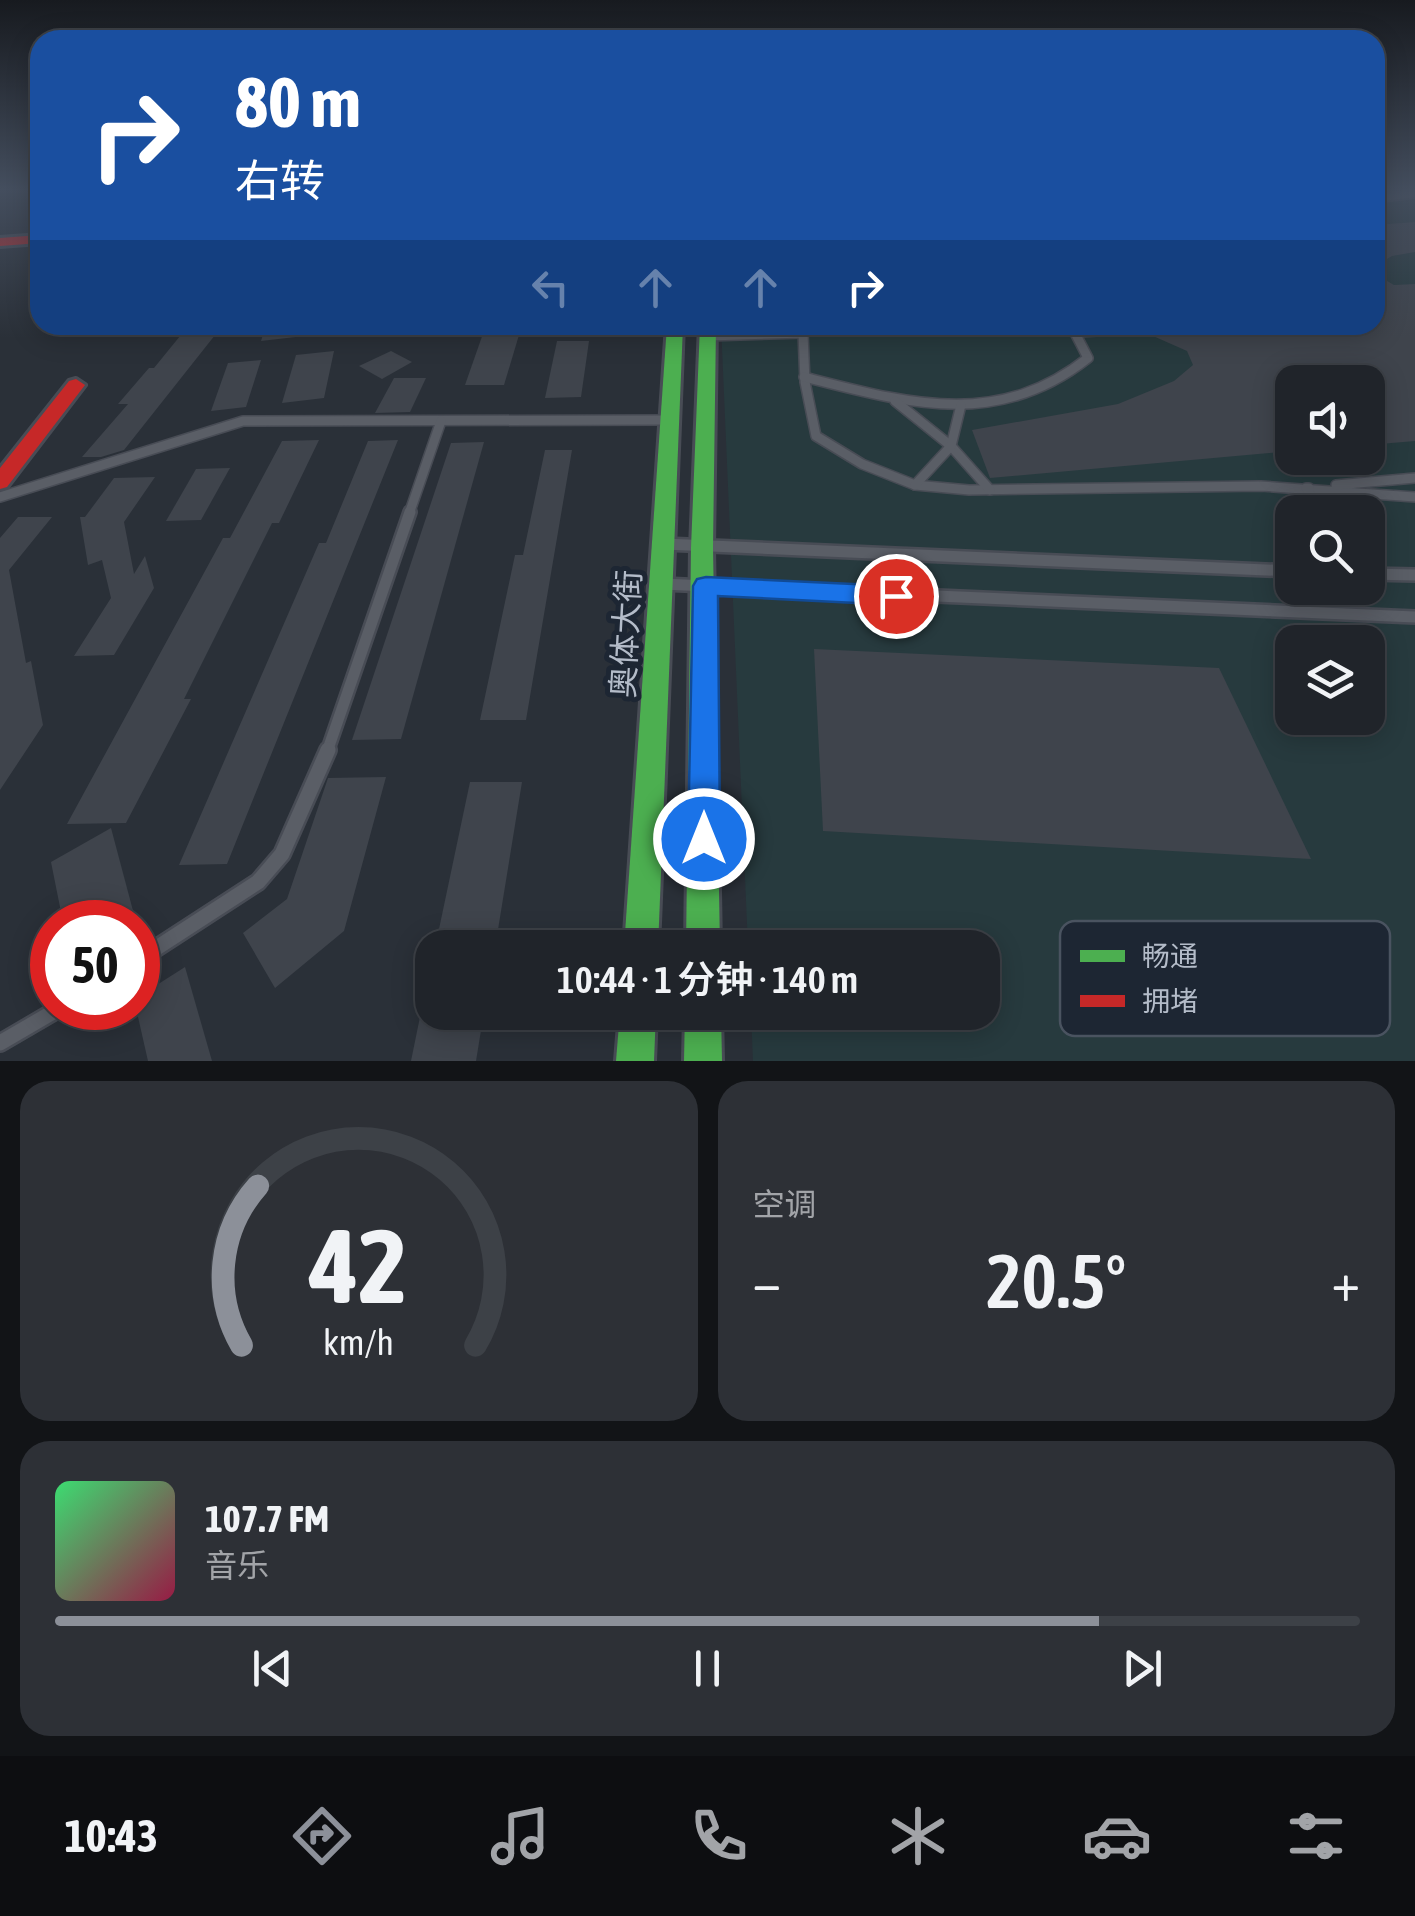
<!DOCTYPE html>
<html lang="zh">
<meta charset="utf-8">
<style>
body{margin:0;font-family:"Asap Condensed","Noto Sans SC",sans-serif;background:#2d3036;color:#f1f3f6;height:100vh;display:flex;flex-direction:column;font-size:38px;white-space:nowrap}
*{box-sizing:border-box;margin:0}
p{font-size:32px;color:#a2a4a8}
.icon{flex:none;width:55px;height:55px;fill:none;stroke:currentColor;stroke-width:2;stroke-linecap:round;stroke-linejoin:round}
.map{position:relative;height:1061px;overflow:hidden}
.drawer{display:flex;flex-direction:column;gap:20px;padding:20px;background:#121417;flex:1}
.drawer>*{flex:none}
.top-card{position:absolute;left:30px;top:30px;width:1355px;height:305px;border-radius:30px;box-shadow:0 5px 25px #0003,0 0 0 2px #3d4147;background:#1a4fa0;color:#fff;overflow:hidden}
.fabs{position:absolute;left:1275px;top:365px;display:grid;gap:20px}
.fabs a{display:grid;place-items:center;width:110px;height:110px;border-radius:20px;background:#20242a;box-shadow:0 5px 25px #0003,0 0 0 2px #3d4147;font-size:50px}
.speed{position:absolute;left:30px;top:900px;display:flex;gap:20px;font-size:50px;font-weight:700;text-align:center}
.speed>*{display:grid;place-content:center;width:130px;height:130px;border-radius:50%;background:#20242a;box-shadow:0 5px 25px #0003,0 0 0 2px #3d4147;line-height:1}
.speed .limit{border:15px solid #d22;background:#fff;color:#111}
.pin{position:absolute;display:grid;place-items:center;width:85px;height:85px;color:#fff;margin:-42px;border:5px solid #fff;border-radius:50%;box-shadow:0 2px 10px #0007}
.me{position:absolute;width:110px;margin:-55px;rotate:0deg;stroke-linejoin:round;filter:drop-shadow(0 0 8px #0008)}
.turn{display:flex;align-items:center;gap:35px;height:210px;padding:0 40px;font-size:45px}
.turn .icon{width:130px;height:130px;stroke-width:2.5}
.turn b{display:block;font-size:70px;line-height:85px}
.lanes{display:flex;align-items:center;height:95px;padding:0 40px;background:#0003;justify-content:center;gap:50px;direction:ltr}
.lanes .off{opacity:.35}
.big{font-size:75px;font-weight:600;line-height:1.1}
.drawer .card{flex:1;display:flex;flex-direction:column;justify-content:center;gap:15px;min-width:0;padding:0 35px;border-radius:30px;background:#2d3036}
.drawer .dial{align-items:center;gap:0}
.dial svg{height:260px;overflow:visible;fill:none;stroke:#3d4147;stroke-width:7;stroke-linecap:round;text-anchor:middle}
.dial text{fill:#f1f3f6;stroke:none}
.song{display:flex;align-items:center;gap:30px}
.cover{width:120px;height:120px;border-radius:15px;background:linear-gradient(135deg,hsl(140 70% 55%),hsl(340 70% 35%))}
.played{height:10px;border-radius:5px;background:linear-gradient(90deg,#8c9099 80%,#3d4147 80%)}
.keys{display:flex;justify-content:space-around;direction:ltr}
.heat{display:flex;justify-content:space-between;align-items:center;font-size:55px;direction:ltr}
.drawer .tiles{flex:1;display:grid;gap:20px;grid-template-columns:1fr 1fr}
.card:last-child{grid-column:span 2}
.trip{position:absolute;left:415px;top:930px;width:585px;height:100px;border-radius:30px;background:#20242a;box-shadow:0 5px 25px #0003,0 0 0 2px #3d4147;font-weight:600;line-height:100px;text-align:center}
.tabs{display:flex;height:160px;justify-content:space-around;align-items:center;background:#0d0e11;color:#a2a4a8}
.tabs .icon{width:70px;height:70px}
.tabs .selected{color:#8c9099}
.tabs b{font-size:45px;color:#f1f3f6}
.map>svg:first-child{display:block}
.green{fill:#273a3e;fill-rule:evenodd}
.building{fill:#3f444c}
.lines{fill:none;stroke-linecap:round;stroke-linejoin:round}
.lane-far3-casing{stroke:#484c55;stroke-width:10}
.lane-far2-casing{stroke:#484c55;stroke-width:12}
.lane-far1-casing{stroke:#484c55;stroke-width:16}
.lane-casing{stroke:#484c55;stroke-width:20}
.fast-casing{stroke:#484c55;stroke-width:6}
.jam-casing{stroke:#484c55;stroke-width:6}
.lane-far3{stroke:#5a5e66;stroke-width:6}
.lane-far2{stroke:#5a5e66;stroke-width:9}
.lane-far1{stroke:#5a5e66;stroke-width:11}
.lane{stroke:#5a5e66;stroke-width:15}
.fast{fill:#4caf50;fill-rule:evenodd}
.jam{fill:#c62828;fill-rule:evenodd}
.route{fill:#1a73e8;stroke:#114b97;stroke-width:2.5}
.labels{text-anchor:middle;stroke-width:10;stroke-linejoin:round;paint-order:stroke}
.street-label{font-size:32px;fill:#b4bcc9;stroke:#1d2633}
.key{fill:#1d2633;stroke:#4a5360;stroke-width:2.5}
.key-label{font-size:28px;fill:#b4bcc9}
</style>
<div class="map">
<svg width="1415" height="1061" viewBox="0 0 1415 1061">
<rect width="100%" height="100%" fill="#2a3038"/>
<path class="green" d="M1375,190h40v871h-662l-2,-48 231,-1v-64l-234,-1 -27,-622h654zM1292,382h76v76h-76zM1292,512h76v76h-76zM1292,642h76v76h-76z"/>
<g class="building">
<path d="M1415,222v30l-23,4 -17,10v-41z"/>
<path d="M1375,274l19,11 21,-1v157l-47,4v-63h-76v69l-302,27 -18,-48 146,-26 56,-23 19,-16 -6,-14 -43,-19 -1,-7h232z"/>
<path d="M189,325h34l-99,125 -23,7h-19l46,-53h-10l31,-36h5z"/>
<path d="M266,325h46l1,10 -52,6z"/>
<path d="M486,325h36l-18,60h-39z"/>
<path d="M557,341h32l-8,56 -36,1z"/>
<path d="M334,351l-10,47 -42,5 14,-48z"/>
<path d="M391,351l21,11 -30,17 -23,-13z"/>
<path d="M261,360l-15,47 -35,4 17,-48z"/>
<path d="M394,378h32l-16,34 -35,1z"/>
<path d="M319,440l-40,83h-7l-88,176h7l-65,124 -59,1 156,-286h7l52,-97z"/>
<path d="M398,440l-171,424 -48,1 140,-322h7l42,-102z"/>
<path d="M484,442l-83,297 -49,1 99,-297z"/>
<path d="M545,450h27l-46,270h-46l35,-165h8z"/>
<path d="M230,468l-29,52 -35,1 30,-52z"/>
<path d="M155,477l-31,45 10,52 11,-18 9,32 -40,67 -40,1 37,-58 -9,-38 -14,5 -8,-48h5l29,-39z"/>
<path d="M18,517h34l-43,53 17,93 5,-2 12,64 -43,65v-252z"/>
<path d="M814,649l405,19 92,191 -488,-28z"/>
<path d="M386,777l-42,154 -69,57 -32,-55 44,-34 41,-121z"/>
<path d="M470,782h52l-27,166h-60z"/>
<path d="M111,828l25,94h-73l-12,-60z"/>
<path d="M185,967l27,94h-64l-12,-53 2,-11z"/>
<path d="M421,1012h63l-8,49h-65z"/>
</g>
<g class="lines">
<g class="lane-far3-casing">
<g id="lane-far3">
<path d="M1375,199l40,-5"/>
<path d="M1067,325l9,7"/>
<path d="M805,332l8,-7"/>
<path d="M1086,332l51,-3"/>
</g>
</g>
<g class="lane-far2-casing">
<g id="lane-far2">
<path d="M808,329l-5,4 2,49 11,54 46,28 53,21 54,5 292,-4 154,11"/>
<path d="M1077,332l59,-3"/>
<path d="M709,336l94,-3"/>
<path d="M804,377c103,26 193,53 284,-19l-15,-29"/>
<path d="M895,401l56,45 39,44"/>
<path d="M915,485l36,-39 10,-41"/>
<path d="M1336,485l79,-7"/>
<path d="M1309,488h-3l17,24"/>
<path d="M0,497l243,-76 426,-1"/>
<path d="M409,514l32,-93"/>
</g>
</g>
<g class="lane-far1-casing">
<g id="lane-far1">
<path d="M664,544l628,27"/>
<path d="M1368,574l47,1"/>
<path d="M662,584l753,33"/>
<path d="M327,752l83,-240"/>
</g>
</g>
<g class="lane-casing">
<g id="lane">
<path d="M138,960l120,-78 24,-28 46,-104"/>
<path d="M0,1043l60,-35"/>
</g>
</g>
<g class="fast-casing">
<g id="fast">
<path d="M667,325h16l-25,623h-34z"/>
<path d="M700,325h16l-3,223 7,400h-34l5,-400z"/>
<path d="M620,1012h36l-2,49h-38z"/>
<path d="M685,1012h36l1,49h-38z"/>
</g>
</g>
<g class="jam-casing">
<g id="jam">
<path d="M40,235v8l-40,3v-8z"/>
<path d="M76,379l9,6 -78,102 -7,2v-21l69,-87z"/>
</g>
</g>
<use href="#lane-far3" class="lane-far3"/>
<use href="#lane-far2" class="lane-far2"/>
<use href="#lane-far1" class="lane-far1"/>
<use href="#lane" class="lane"/>
<use href="#fast" class="fast"/>
<use href="#jam" class="jam"/>
</g>
<linearGradient id="sky" x2="0" y2="1"><stop stop-color="#171a1f"/><stop offset="0.56" stop-color="#444e5e"/><stop offset="1" stop-color="#444e5e" stop-opacity="0"/></linearGradient>
<rect width="1415" height="338" fill="url(#sky)"/>
<path class="route" d="M706,577l190,9 9,3 3,7 -3,6 -9,3 -178,-9 2,243 -5,11 -11,5 -11,-5 -5,-11 5,-253 4,-7z"/>
<g class="labels">
<g class="street-label">
<text transform="translate(626 634) rotate(-87)" y="11">奥体大街</text>
</g>
</g>
<rect x="1060" y="921" width="330" height="115" rx="15" class="key"/>
<rect x="1080" y="950" width="45" height="12" fill="#4caf50"/>
<rect x="1080" y="995" width="45" height="12" fill="#c62828"/>
<g class="key-label">
<text x="1142" y="966">畅通</text>
<text x="1142" y="1011">拥堵</text>
</g>
</svg>
<div class="fabs">
<a><svg class="icon" aria-label="sound" viewBox="0 0 24 24"><path d="M4 9h4l5-4v14l-5-4H4zM17 9q2 3 0 6"/></svg></a>
<a><svg class="icon" aria-label="search" viewBox="0 0 24 24"><circle cx="10" cy="10" r="6"/><path d="M15 15l6 6"/></svg></a>
<a><svg class="icon" aria-label="layers" viewBox="0 0 24 24"><path d="M12 4l9 5-9 5-9-5zM3 14l9 5 9-5"/></svg></a>
</div>
<div class="speed"><div class="limit">50</div></div>
<div class="pin" style="left:896px;top:596px;background:#d93025"><svg class="icon" aria-label="arrive" viewBox="0 0 24 24"><path d="M6 21V4h12l-3 4 3 4H6"/></svg></div>
<svg class="me" style="left:704px;top:839px" viewBox="-20 -20 40 40"><circle r="17" fill="#1a73e8" stroke="#fff" stroke-width="3"/><path d="M0-11L8 9 0 5-8 9z" fill="#fff"/></svg>
<div class="trip">10:44 · 1 分钟 · 140 m</div>
<div class="top-card">
<div class="turn"><svg class="icon" aria-label="right" viewBox="0 0 24 24"><path d="M7 20v-9h11M14 6l5 5-5 5"/></svg><div><b>80 m</b>右转</div></div>
<div class="lanes"><svg class="icon off" aria-label="left" viewBox="0 0 24 24"><path d="M17 20v-9H6M10 6l-5 5 5 5"/></svg><svg class="icon off" aria-label="ahead" viewBox="0 0 24 24"><path d="M12 20V5M6 11l6-6 6 6"/></svg><svg class="icon off" aria-label="ahead" viewBox="0 0 24 24"><path d="M12 20V5M6 11l6-6 6 6"/></svg><svg class="icon" aria-label="right" viewBox="0 0 24 24"><path d="M7 20v-9h11M14 6l5 5-5 5"/></svg></div>
</div>
</div>
<section class="drawer">
<div class="tiles">
<div class="card dial"><svg viewBox="0 0 100 80">
<path d="M14 69A42 42 0 1 1 86 69"/>
<path d="M14 69A42 42 0 0 1 19 20" stroke="#8c9099"/>
<text x="50" y="56" font-size="32" font-weight="700">42</text>
<text x="50" y="72" font-size="11">km/h</text>
</svg></div>
<div class="card"><p>空调</p>
<div class="heat"><a>−</a><b class="big">20.5°</b><a>+</a></div>
</div>
<div class="card">
<div class="song"><i class="cover"></i><div><b>107.7 FM</b><p>音乐</p></div></div>
<div class="played"></div>
<div class="keys"><svg class="icon" aria-label="previous" viewBox="0 0 24 24"><path d="M18 5L8 12l10 7zM5 5v14"/></svg><svg class="icon" aria-label="pause" viewBox="0 0 24 24"><path d="M8 5v14M16 5v14"/></svg><svg class="icon" aria-label="next" viewBox="0 0 24 24"><path d="M6 5l10 7-10 7zM19 5v14"/></svg></div>
</div>
</div>
</section>
<nav class="tabs">
<b>10:43</b>
<svg class="icon selected" aria-label="directions" viewBox="0 0 24 24"><path d="M12 3l9 9-9 9-9-9zM9 14v-3h6M13 9l2 2-2 2"/></svg>
<svg class="icon" aria-label="music" viewBox="0 0 24 24"><path d="M9 18V5l10-2v13"/><circle cx="6" cy="18" r="3"/><circle cx="16" cy="16" r="3"/></svg>
<svg class="icon" aria-label="phone" viewBox="0 0 24 24"><path d="M5 4h4l2 5-3 2q2 4 5 5l2-3 5 2v4C11 20 4 13 5 4z"/></svg>
<svg class="icon" aria-label="climate" viewBox="0 0 24 24"><path d="M12 3v18M4 7l16 10M4 17L20 7"/></svg>
<svg class="icon" aria-label="car" viewBox="0 0 24 24"><path d="M5 17H2v-5l4-1 3-4h7l3 4 3 1v5h-3M9 17h6M6 11h13"/><circle cx="7" cy="17" r="2"/><circle cx="17" cy="17" r="2"/></svg>
<svg class="icon" aria-label="filters" viewBox="0 0 24 24"><path d="M4 7h16M4 17h16"/><circle cx="9" cy="7" r="2"/><circle cx="15" cy="17" r="2"/></svg>
</nav>
